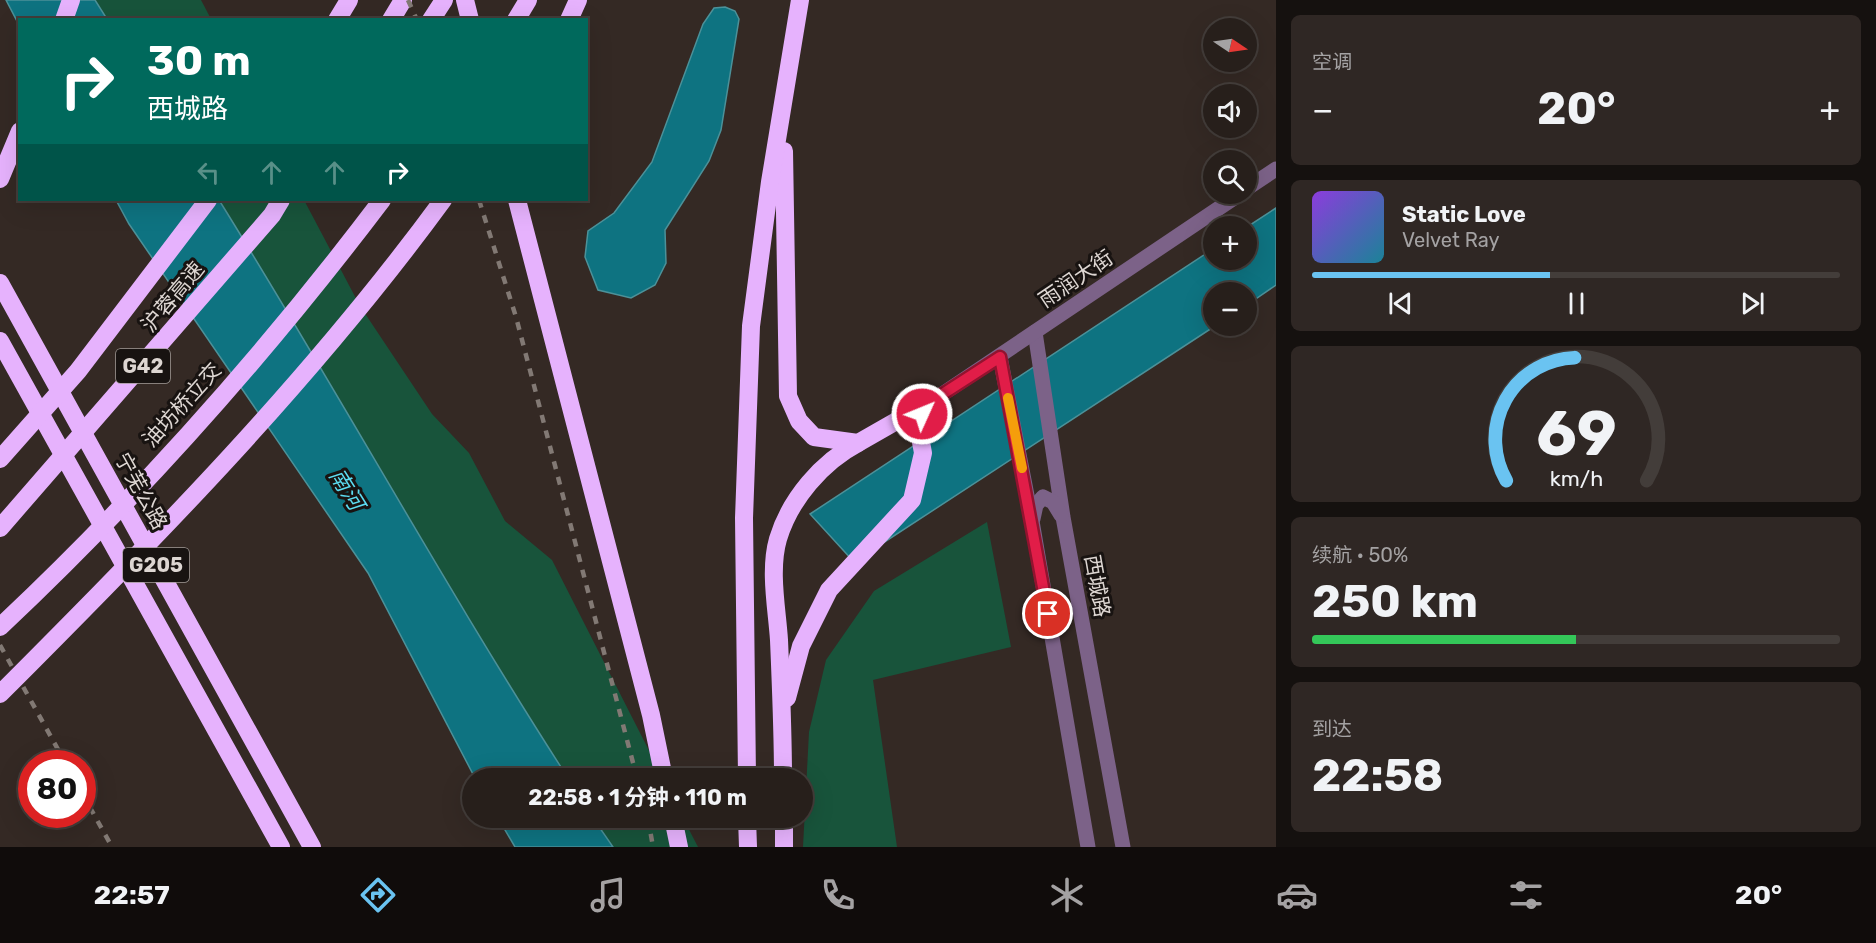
<!DOCTYPE html>
<html lang="zh">
<meta charset="utf-8">
<style>
body{margin:0;font-family:Rubik,"Noto Sans SC",sans-serif;background:#2f2724;color:#f1f3f6;height:100vh;display:flex;flex-direction:column;font-size:22px;white-space:nowrap}
*{box-sizing:border-box;margin:0}
p{font-size:20px;color:#a4a2a3}
.icon{flex:none;width:33px;height:33px;fill:none;stroke:currentColor;stroke-width:2;stroke-linecap:round;stroke-linejoin:round}
.map{position:relative;flex:1;overflow:hidden}
.side{display:flex;flex-direction:column;gap:15px;padding:15px;background:#15110f;width:600px}
.side>*{flex:none}
.guide{position:absolute;left:18px;top:18px;width:570px;height:183px;border-radius:0px;box-shadow:0 6px 24px #0002,0 0 0 2px #433d3a;background:#00695c;color:#fff;overflow:hidden}
.needle{width:39px;rotate:103deg}
.fabs{position:absolute;left:1203px;top:18px;display:grid;gap:12px}
.fabs a{display:grid;place-items:center;width:54px;height:54px;border-radius:50%;background:#271f1b;box-shadow:0 6px 24px #0002,0 0 0 2px #433d3a;font-size:30px}
.speed{position:absolute;left:18px;top:750px;display:flex;gap:12px;font-size:30px;font-weight:700;text-align:center}
.speed>*{display:grid;place-content:center;width:78px;height:78px;border-radius:50%;background:#271f1b;box-shadow:0 6px 24px #0002,0 0 0 2px #433d3a;line-height:1}
.speed .limit{border:9px solid #d22;background:#fff;color:#111}
.pin{position:absolute;display:grid;place-items:center;width:51px;height:51px;color:#fff;margin:-26px;border:3px solid #fff;border-radius:50%;box-shadow:0 2px 6px #0007}
.me{position:absolute;width:66px;margin:-33px;rotate:46deg;stroke-linejoin:round;filter:drop-shadow(0 0 4px #0008)}
.turn{display:flex;align-items:center;gap:21px;height:126px;padding:0 30px;font-size:27px}
.turn .icon{width:78px;height:78px;stroke-width:2.5}
.turn b{display:block;font-size:42px;line-height:51px}
.lanes{display:flex;align-items:center;height:57px;padding:0 30px;background:#0003;justify-content:center;gap:30px;direction:ltr}
.lanes .off{opacity:.35}
.big{font-size:45px;font-weight:700;line-height:1.1}
.side .card{flex:1;display:flex;flex-direction:column;justify-content:center;gap:9px;min-width:0;padding:0 21px;border-radius:9px;background:#2f2724}
.side .dial{align-items:center;gap:0}
.dial svg{height:156px;overflow:visible;fill:none;stroke:#433d3a;stroke-width:7;stroke-linecap:round;text-anchor:middle}
.dial text{fill:#f1f3f6;stroke:none}
.song{display:flex;align-items:center;gap:18px}
.cover{width:72px;height:72px;border-radius:9px;background:linear-gradient(135deg,hsl(270 70% 55%),hsl(190 70% 35%))}
.played{height:6px;border-radius:3px;background:linear-gradient(90deg,#6ac3f1 45%,#433d3a 45%)}
.keys{display:flex;justify-content:space-around;direction:ltr}
.heat{display:flex;justify-content:space-between;align-items:center;font-size:33px;direction:ltr}
.charge{height:9px;border-radius:4px;background:linear-gradient(90deg,#34c759 50%,#433d3a 0)}
.trip{position:absolute;left:462px;top:768px;width:351px;height:60px;border-radius:30px;background:#271f1b;box-shadow:0 6px 24px #0002,0 0 0 2px #433d3a;font-weight:700;line-height:60px;text-align:center}
.menu{display:flex;height:96px;justify-content:space-around;align-items:center;background:#100c0b;color:#a4a2a3}
.menu .icon{width:42px;height:42px}
.menu .on{color:#6ac3f1}
.menu b{font-size:27px;color:#f1f3f6}
main{display:flex;flex:1;min-height:0}
.map>svg:first-child{display:block}
.green{fill:#18543b}
.water{fill:#0e7381;stroke:#4c9199;stroke-width:1.5}
.lines{fill:none;stroke-linecap:round;stroke-linejoin:round}
.minor{stroke:#7c6288;stroke-width:15}
.highway{stroke:#e6b2fd;stroke-width:18}
.rail{stroke:#827974;stroke-width:4.5;stroke-dasharray:8 8;stroke-linecap:butt}
.highway-bridge{stroke:#e6b2fd;stroke-width:18}
.route-casing{stroke:#92132f;stroke-width:15}
.route{stroke:#e11d48;stroke-width:10}
.slow{stroke:#f59e0b;stroke-width:10}
.labels{text-anchor:middle;stroke-width:6;stroke-linejoin:round;paint-order:stroke}
.shield{fill:#181311;stroke:#a29c98;stroke-width:1.5}
.shield-label{font-size:20px;font-weight:bold;fill:#ddd6d2}
.street-label{font-size:21px;fill:#ddd6d2;stroke:#181311}
.water-label{font-size:22px;font-style:italic;fill:#5cdcf1;stroke:#181311}
</style>
<main>
<div class="map">
<svg width="1276" height="847" viewBox="0 0 1276 847">
<rect width="100%" height="100%" fill="#342924"/>
<g class="green">
<path d="M95,0h106l10,19h-104z"/>
<path d="M219,200h85l56,106 72,108 37,39 36,68 47,39 111,218h-95c-122,-189 -230,-387 -349,-578z"/>
<path d="M987,522l24,125 -138,33 24,167h-94l6,-115 17,-72 48,-69z"/>
<path d="M593,818h90l15,29h-85z"/>
</g>
<g class="water">
<path d="M6,0h89l12,19 -87,1 -1,5z"/>
<path d="M725,7l10,4 4,8 -18,111 -12,31 -44,69 1,33 -11,22 -24,13 -33,-8 -13,-33 3,-26 26,-18 38,-51 51,-138 11,-16z"/>
<path d="M116,200h103c119,191 227,389 349,578h-93l-107,-205 -239,-349z"/>
<path d="M1276,208v77l-29,20 -1,-13h-32l1,34 -361,236 -44,-48 403,-265 1,11h32l1,-33z"/>
<path d="M498,818h95l20,29h-98z"/>
</g>
<g class="lines">
<g class="minor">
<path d="M1246,189l30,-20"/>
<path d="M1035,332l28,185 60,330"/>
<path d="M1000,357l32,164 56,326"/>
<path d="M935,399l305,-205"/>
<path d="M1033,519l3,-14 7,-8 10,5 8,13"/>
</g>
<g class="highway">
<path d="M465,0l5,20"/>
<path d="M64,20l7,-20"/>
<path d="M337,20l12,-20"/>
<path d="M391,20l12,-20"/>
<path d="M431,20l13,-20"/>
<path d="M516,20l12,-20"/>
<path d="M569,20l9,-20"/>
<path d="M784,151l4,245 11,25 15,16 44,6 77,-44"/>
<path d="M0,179l20,-48"/>
<path d="M517,200l134,515 13,63"/>
<path d="M0,283l312,564"/>
<path d="M0,341l281,506"/>
<path d="M787,698l14,-52 28,-56 83,-90 11,-47 -4,-22 4,-17 10,-13"/>
<path d="M747,778l-3,-260 7,-192 19,-144 30,-182"/>
<path d="M783,778c0,-46 -2,-91 -4,-138 -2,-31 -10,-70 -1,-101 12,-40 44,-77 80,-96"/>
<path d="M673,818l6,29"/>
<path d="M747,818l1,29"/>
<path d="M784,818v29"/>
</g>
<g class="rail">
<path d="M408,0l9,20"/>
<path d="M479,200l37,117 121,461"/>
<path d="M0,645l66,119"/>
<path d="M82,793l30,54"/>
<path d="M648,818l5,29"/>
</g>
<g class="highway-bridge">
<path d="M0,459l78,-88 130,-171"/>
<path d="M0,528l272,-313 9,-15"/>
<path d="M0,627c139,-131 267,-275 382,-427"/>
<path d="M0,694c156,-156 312,-315 443,-494"/>
</g>
</g>
<g class="lines">
<g class="route-casing">
<path id="route" d="M922,414l13,-15 65,-42 48,257"/>
</g>
<use href="#route" class="route"/>
<path class="slow" d="M1008,398l14,70"/>
</g>
<g class="labels">
<g class="shield">
<rect x="116" y="349" width="54" height="34" rx="4.5"/>
<rect x="123" y="548" width="66" height="34" rx="4.5"/>
</g>
<g class="shield-label">
<text x="143" y="373">G42</text>
<text x="156" y="572">G205</text>
</g>
<g class="street-label">
<text transform="translate(1076 279) rotate(-34)" y="7">雨润大街</text>
<text transform="translate(173 297) rotate(-50)" y="7">沪蓉高速</text>
<text transform="translate(182 405) rotate(-48)" y="7">油坊桥立交</text>
<text transform="translate(141 491) rotate(61)" y="7">宁芜公路</text>
<text transform="translate(1097 586) rotate(80)" y="7">西城路</text>
</g>
<g class="water-label">
<text transform="translate(347 489) rotate(58)" y="8">南河</text>
</g>
</g>
</svg>
<div class="fabs">
<a><svg class="needle" viewBox="-14 -14 28 28"><path d="M0-13l5 13h-10z" fill="#e53935"/><path d="M0 13l5-13h-10z" fill="#a4a2a3"/></svg></a>
<a><svg class="icon" aria-label="sound" viewBox="0 0 24 24"><path d="M4 9h4l5-4v14l-5-4H4zM17 9q2 3 0 6"/></svg></a>
<a><svg class="icon" aria-label="search" viewBox="0 0 24 24"><circle cx="10" cy="10" r="6"/><path d="M15 15l6 6"/></svg></a>
<a>+</a>
<a>−</a>
</div>
<div class="speed"><div class="limit">80</div></div>
<div class="pin" style="left:1048px;top:614px;background:#d93025"><svg class="icon" aria-label="arrive" viewBox="0 0 24 24"><path d="M6 21V4h12l-3 4 3 4H6"/></svg></div>
<svg class="me" style="left:922px;top:414px" viewBox="-20 -20 40 40"><circle r="17" fill="#e11d48" stroke="#fff" stroke-width="3"/><path d="M0-11L8 9 0 5-8 9z" fill="#fff"/></svg>
<div class="trip">22:58 · 1 分钟 · 110 m</div>
<div class="guide">
<div class="turn"><svg class="icon" aria-label="right" viewBox="0 0 24 24"><path d="M7 20v-9h11M14 6l5 5-5 5"/></svg><div><b>30 m</b>西城路</div></div>
<div class="lanes"><svg class="icon off" aria-label="left" viewBox="0 0 24 24"><path d="M17 20v-9H6M10 6l-5 5 5 5"/></svg><svg class="icon off" aria-label="ahead" viewBox="0 0 24 24"><path d="M12 20V5M6 11l6-6 6 6"/></svg><svg class="icon off" aria-label="ahead" viewBox="0 0 24 24"><path d="M12 20V5M6 11l6-6 6 6"/></svg><svg class="icon" aria-label="right" viewBox="0 0 24 24"><path d="M7 20v-9h11M14 6l5 5-5 5"/></svg></div>
</div>
</div>
<section class="side">
<div class="card"><p>空调</p>
<div class="heat"><a>−</a><b class="big">20°</b><a>+</a></div>
</div>
<div class="card">
<div class="song"><i class="cover"></i><div><b>Static Love</b><p>Velvet Ray</p></div></div>
<div class="played"></div>
<div class="keys"><svg class="icon" aria-label="previous" viewBox="0 0 24 24"><path d="M18 5L8 12l10 7zM5 5v14"/></svg><svg class="icon" aria-label="pause" viewBox="0 0 24 24"><path d="M8 5v14M16 5v14"/></svg><svg class="icon" aria-label="next" viewBox="0 0 24 24"><path d="M6 5l10 7-10 7zM19 5v14"/></svg></div>
</div>
<div class="card dial"><svg viewBox="0 0 100 80">
<path d="M14 69A42 42 0 1 1 86 69"/>
<path d="M14 69A42 42 0 0 1 49 6" stroke="#6ac3f1"/>
<text x="50" y="56" font-size="32" font-weight="700">69</text>
<text x="50" y="72" font-size="11">km/h</text>
</svg></div>
<div class="card"><p>续航 · 50%</p><b class="big">250 km</b><div class="charge"></div></div>
<div class="card"><p>到达</p><b class="big">22:58</b></div>
</section>
</main>
<nav class="menu">
<b>22:57</b>
<svg class="icon on" aria-label="directions" viewBox="0 0 24 24"><path d="M12 3l9 9-9 9-9-9zM9 14v-3h6M13 9l2 2-2 2"/></svg>
<svg class="icon" aria-label="music" viewBox="0 0 24 24"><path d="M9 18V5l10-2v13"/><circle cx="6" cy="18" r="3"/><circle cx="16" cy="16" r="3"/></svg>
<svg class="icon" aria-label="phone" viewBox="0 0 24 24"><path d="M5 4h4l2 5-3 2q2 4 5 5l2-3 5 2v4C11 20 4 13 5 4z"/></svg>
<svg class="icon" aria-label="climate" viewBox="0 0 24 24"><path d="M12 3v18M4 7l16 10M4 17L20 7"/></svg>
<svg class="icon" aria-label="car" viewBox="0 0 24 24"><path d="M5 17H2v-5l4-1 3-4h7l3 4 3 1v5h-3M9 17h6M6 11h13"/><circle cx="7" cy="17" r="2"/><circle cx="17" cy="17" r="2"/></svg>
<svg class="icon" aria-label="filters" viewBox="0 0 24 24"><path d="M4 7h16M4 17h16"/><circle cx="9" cy="7" r="2"/><circle cx="15" cy="17" r="2"/></svg>
<b>20°</b>
</nav>
